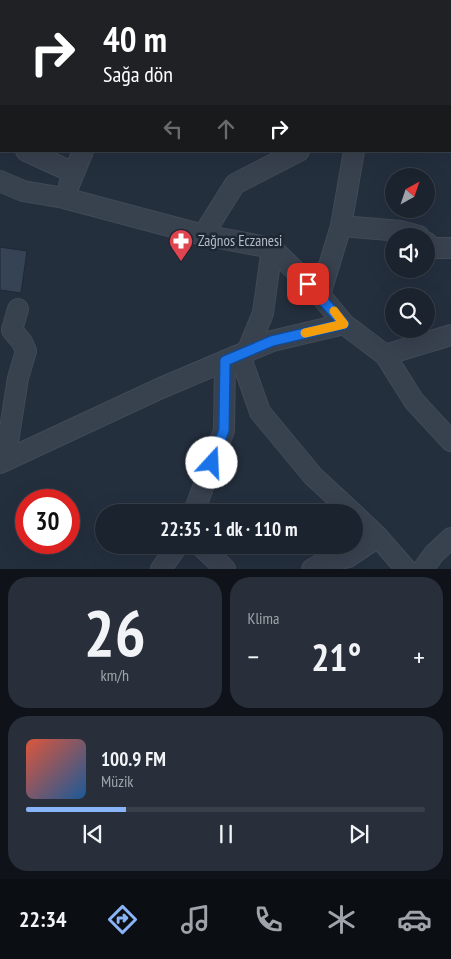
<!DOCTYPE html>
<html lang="tr">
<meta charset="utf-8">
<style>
body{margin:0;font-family:"PT Sans Narrow",sans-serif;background:#282f3a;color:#f1f3f6;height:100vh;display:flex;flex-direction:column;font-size:19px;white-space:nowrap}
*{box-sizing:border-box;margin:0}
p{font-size:16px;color:#a0a4aa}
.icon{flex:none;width:28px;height:28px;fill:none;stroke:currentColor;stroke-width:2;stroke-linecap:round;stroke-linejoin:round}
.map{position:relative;height:569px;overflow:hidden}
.details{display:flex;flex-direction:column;gap:8px;padding:8px;background:#0f1319;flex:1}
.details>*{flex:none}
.guide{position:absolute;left:0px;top:0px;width:451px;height:152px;box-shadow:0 5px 20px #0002,0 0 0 1px #39404a;background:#202124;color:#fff;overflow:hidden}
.needle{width:32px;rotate:40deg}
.tools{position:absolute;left:385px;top:168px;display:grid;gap:10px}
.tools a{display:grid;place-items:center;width:50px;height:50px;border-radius:50%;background:#1b232e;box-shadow:0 5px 20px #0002,0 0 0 1px #39404a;font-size:25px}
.speed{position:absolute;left:15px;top:489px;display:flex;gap:10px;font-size:25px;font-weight:700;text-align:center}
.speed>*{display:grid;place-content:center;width:65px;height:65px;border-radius:50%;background:#1b232e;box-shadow:0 5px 20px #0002,0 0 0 1px #39404a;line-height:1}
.speed .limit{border:8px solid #d22;background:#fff;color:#111}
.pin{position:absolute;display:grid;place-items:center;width:42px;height:42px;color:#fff;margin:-21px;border-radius:10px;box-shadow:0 2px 8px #0006}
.me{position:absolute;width:55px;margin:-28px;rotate:20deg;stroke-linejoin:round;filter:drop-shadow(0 0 4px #0008)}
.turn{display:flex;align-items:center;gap:18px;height:105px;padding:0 20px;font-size:22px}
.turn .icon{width:65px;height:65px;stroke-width:2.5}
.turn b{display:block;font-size:35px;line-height:42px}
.lanes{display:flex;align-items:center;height:48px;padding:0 20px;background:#0003;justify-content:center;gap:25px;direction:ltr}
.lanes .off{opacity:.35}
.big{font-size:38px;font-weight:700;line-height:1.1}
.details .widget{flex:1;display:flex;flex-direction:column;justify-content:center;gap:8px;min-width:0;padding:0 18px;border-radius:20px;background:#282f3a}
.details .dial{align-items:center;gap:0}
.dial b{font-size:65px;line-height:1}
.song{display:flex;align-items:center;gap:15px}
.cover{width:60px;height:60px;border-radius:8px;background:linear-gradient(135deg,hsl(10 70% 55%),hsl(210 70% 35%))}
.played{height:5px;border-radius:2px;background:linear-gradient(90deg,#8ab4f8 25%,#39404a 25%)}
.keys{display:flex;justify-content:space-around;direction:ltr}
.heat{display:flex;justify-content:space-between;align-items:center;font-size:28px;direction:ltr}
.details .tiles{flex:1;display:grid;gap:8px;grid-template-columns:1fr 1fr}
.widget:last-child{grid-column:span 2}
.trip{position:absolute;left:95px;top:504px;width:268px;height:50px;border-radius:25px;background:#1b232e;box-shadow:0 5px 20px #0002,0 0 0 1px #39404a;font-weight:700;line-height:50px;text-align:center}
.menu{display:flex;height:80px;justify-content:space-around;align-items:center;background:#0b0e12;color:#a0a4aa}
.menu .icon{width:35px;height:35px}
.menu .current{color:#8ab4f8}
.menu b{font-size:22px;color:#f1f3f6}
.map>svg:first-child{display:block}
.building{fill:#364354;stroke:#1f2835}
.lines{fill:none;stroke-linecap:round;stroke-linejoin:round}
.minor-casing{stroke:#414a57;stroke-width:22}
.minor{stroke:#38414e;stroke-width:20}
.route-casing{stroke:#114b97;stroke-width:12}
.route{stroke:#1a73e8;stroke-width:9}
.slow{stroke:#f59e0b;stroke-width:9}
.labels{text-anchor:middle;stroke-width:5;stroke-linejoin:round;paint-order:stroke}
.poi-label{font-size:15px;fill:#b4bcc9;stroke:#1d2633;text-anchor:start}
</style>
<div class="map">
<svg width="451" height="569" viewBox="0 0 451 569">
<rect width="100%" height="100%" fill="#242f3e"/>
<path class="building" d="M0,247l27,4 -6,42 -21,-3z"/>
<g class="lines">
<g class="minor-casing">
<g id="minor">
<path d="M155,0l1,1"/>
<path d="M208,1l1,-1"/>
<path d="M361,1l2,-1"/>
<path d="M450,85l1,-2"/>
<path d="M450,110h1"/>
<path d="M0,140l1,1"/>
<path d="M26,151l48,22"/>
<path d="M0,181l23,10 41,7 139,37 69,13 48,47 24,29 41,31 29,46 37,40"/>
<path d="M69,185l14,-34"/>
<path d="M341,226l60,5 18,5"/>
<path d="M203,235l32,-51 64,-33"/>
<path d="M426,242l7,6h18"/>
<path d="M320,295l21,-69 13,-75"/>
<path d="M247,352l16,-39 9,-65"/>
<path d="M240,355l20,57 53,64 39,36"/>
<path d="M385,355l66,-20"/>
<path d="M0,451l8,-9 10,-64 8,-27 -4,-9 -10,-12 6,-21"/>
<path d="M0,463l161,-75 111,-47 72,-17"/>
<path d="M194,512l30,-82 1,-69"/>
<path d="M354,514l24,23 28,32"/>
<path d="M200,545l25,24"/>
<path d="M161,569l17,-24"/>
<path d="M312,569l9,-5 27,-7 30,-20"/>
<path d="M423,569l11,-15 17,-16"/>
</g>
</g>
<use href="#minor" class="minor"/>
</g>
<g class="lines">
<g class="route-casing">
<path id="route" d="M212,463l12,-33 1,-69 47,-20 72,-17 -36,-40"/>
</g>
<use href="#route" class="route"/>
<path class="slow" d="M305,333l39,-9 -10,-13"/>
</g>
<defs>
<g id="pharmacy-pin" transform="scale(1.25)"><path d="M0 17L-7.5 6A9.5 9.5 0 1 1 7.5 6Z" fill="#e0444e" stroke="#1d2633"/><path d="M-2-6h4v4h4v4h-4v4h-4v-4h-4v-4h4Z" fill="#fff"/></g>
</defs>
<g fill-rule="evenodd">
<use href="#pharmacy-pin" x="181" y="241"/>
</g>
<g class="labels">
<g class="poi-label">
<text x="198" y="246">Zağnos Eczanesi</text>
</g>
</g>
</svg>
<div class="tools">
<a><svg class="needle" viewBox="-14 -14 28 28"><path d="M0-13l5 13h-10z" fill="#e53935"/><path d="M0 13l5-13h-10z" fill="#a0a4aa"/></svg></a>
<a><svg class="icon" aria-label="sound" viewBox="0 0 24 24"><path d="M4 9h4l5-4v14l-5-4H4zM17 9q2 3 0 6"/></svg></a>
<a><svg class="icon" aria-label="search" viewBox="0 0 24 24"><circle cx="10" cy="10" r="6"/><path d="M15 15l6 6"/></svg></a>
</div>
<div class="speed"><div class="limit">30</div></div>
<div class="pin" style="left:308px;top:284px;background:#d93025"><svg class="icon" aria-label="arrive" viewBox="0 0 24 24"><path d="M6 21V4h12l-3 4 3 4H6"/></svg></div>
<svg class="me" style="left:212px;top:463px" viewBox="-20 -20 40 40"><circle r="19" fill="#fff"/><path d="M0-13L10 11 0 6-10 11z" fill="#1a73e8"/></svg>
<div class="trip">22:35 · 1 dk · 110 m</div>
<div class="guide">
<div class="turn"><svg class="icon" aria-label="right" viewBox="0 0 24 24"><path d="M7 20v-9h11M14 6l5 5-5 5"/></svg><div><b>40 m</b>Sağa dön</div></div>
<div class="lanes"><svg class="icon off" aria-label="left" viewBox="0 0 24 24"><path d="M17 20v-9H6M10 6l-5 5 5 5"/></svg><svg class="icon off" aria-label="ahead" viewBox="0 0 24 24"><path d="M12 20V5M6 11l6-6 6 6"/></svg><svg class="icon" aria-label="right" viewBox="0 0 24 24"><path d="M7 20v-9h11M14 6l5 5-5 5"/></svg></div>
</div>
</div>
<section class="details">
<div class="tiles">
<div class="widget dial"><b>26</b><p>km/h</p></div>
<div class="widget"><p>Klima</p>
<div class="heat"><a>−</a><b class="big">21°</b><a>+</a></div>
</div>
<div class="widget">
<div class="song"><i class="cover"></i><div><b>100.9 FM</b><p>Müzik</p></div></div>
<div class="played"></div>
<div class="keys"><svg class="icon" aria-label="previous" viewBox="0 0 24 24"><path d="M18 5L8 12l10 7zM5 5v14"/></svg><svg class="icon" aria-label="pause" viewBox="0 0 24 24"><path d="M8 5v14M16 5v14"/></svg><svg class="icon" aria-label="next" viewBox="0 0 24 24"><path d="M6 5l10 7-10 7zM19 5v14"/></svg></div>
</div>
</div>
</section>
<nav class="menu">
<b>22:34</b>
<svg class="icon current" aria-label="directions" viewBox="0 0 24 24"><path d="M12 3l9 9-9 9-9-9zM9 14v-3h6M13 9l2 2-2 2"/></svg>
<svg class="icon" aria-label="music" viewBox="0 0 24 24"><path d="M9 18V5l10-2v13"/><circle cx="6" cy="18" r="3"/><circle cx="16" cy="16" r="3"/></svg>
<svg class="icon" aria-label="phone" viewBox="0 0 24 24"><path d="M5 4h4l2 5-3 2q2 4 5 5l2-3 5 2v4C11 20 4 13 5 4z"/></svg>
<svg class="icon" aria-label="climate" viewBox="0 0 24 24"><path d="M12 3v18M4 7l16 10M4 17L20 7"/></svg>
<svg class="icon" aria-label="car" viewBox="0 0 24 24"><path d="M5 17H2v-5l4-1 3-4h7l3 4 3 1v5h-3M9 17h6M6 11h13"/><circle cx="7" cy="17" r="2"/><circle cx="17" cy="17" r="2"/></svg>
</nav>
